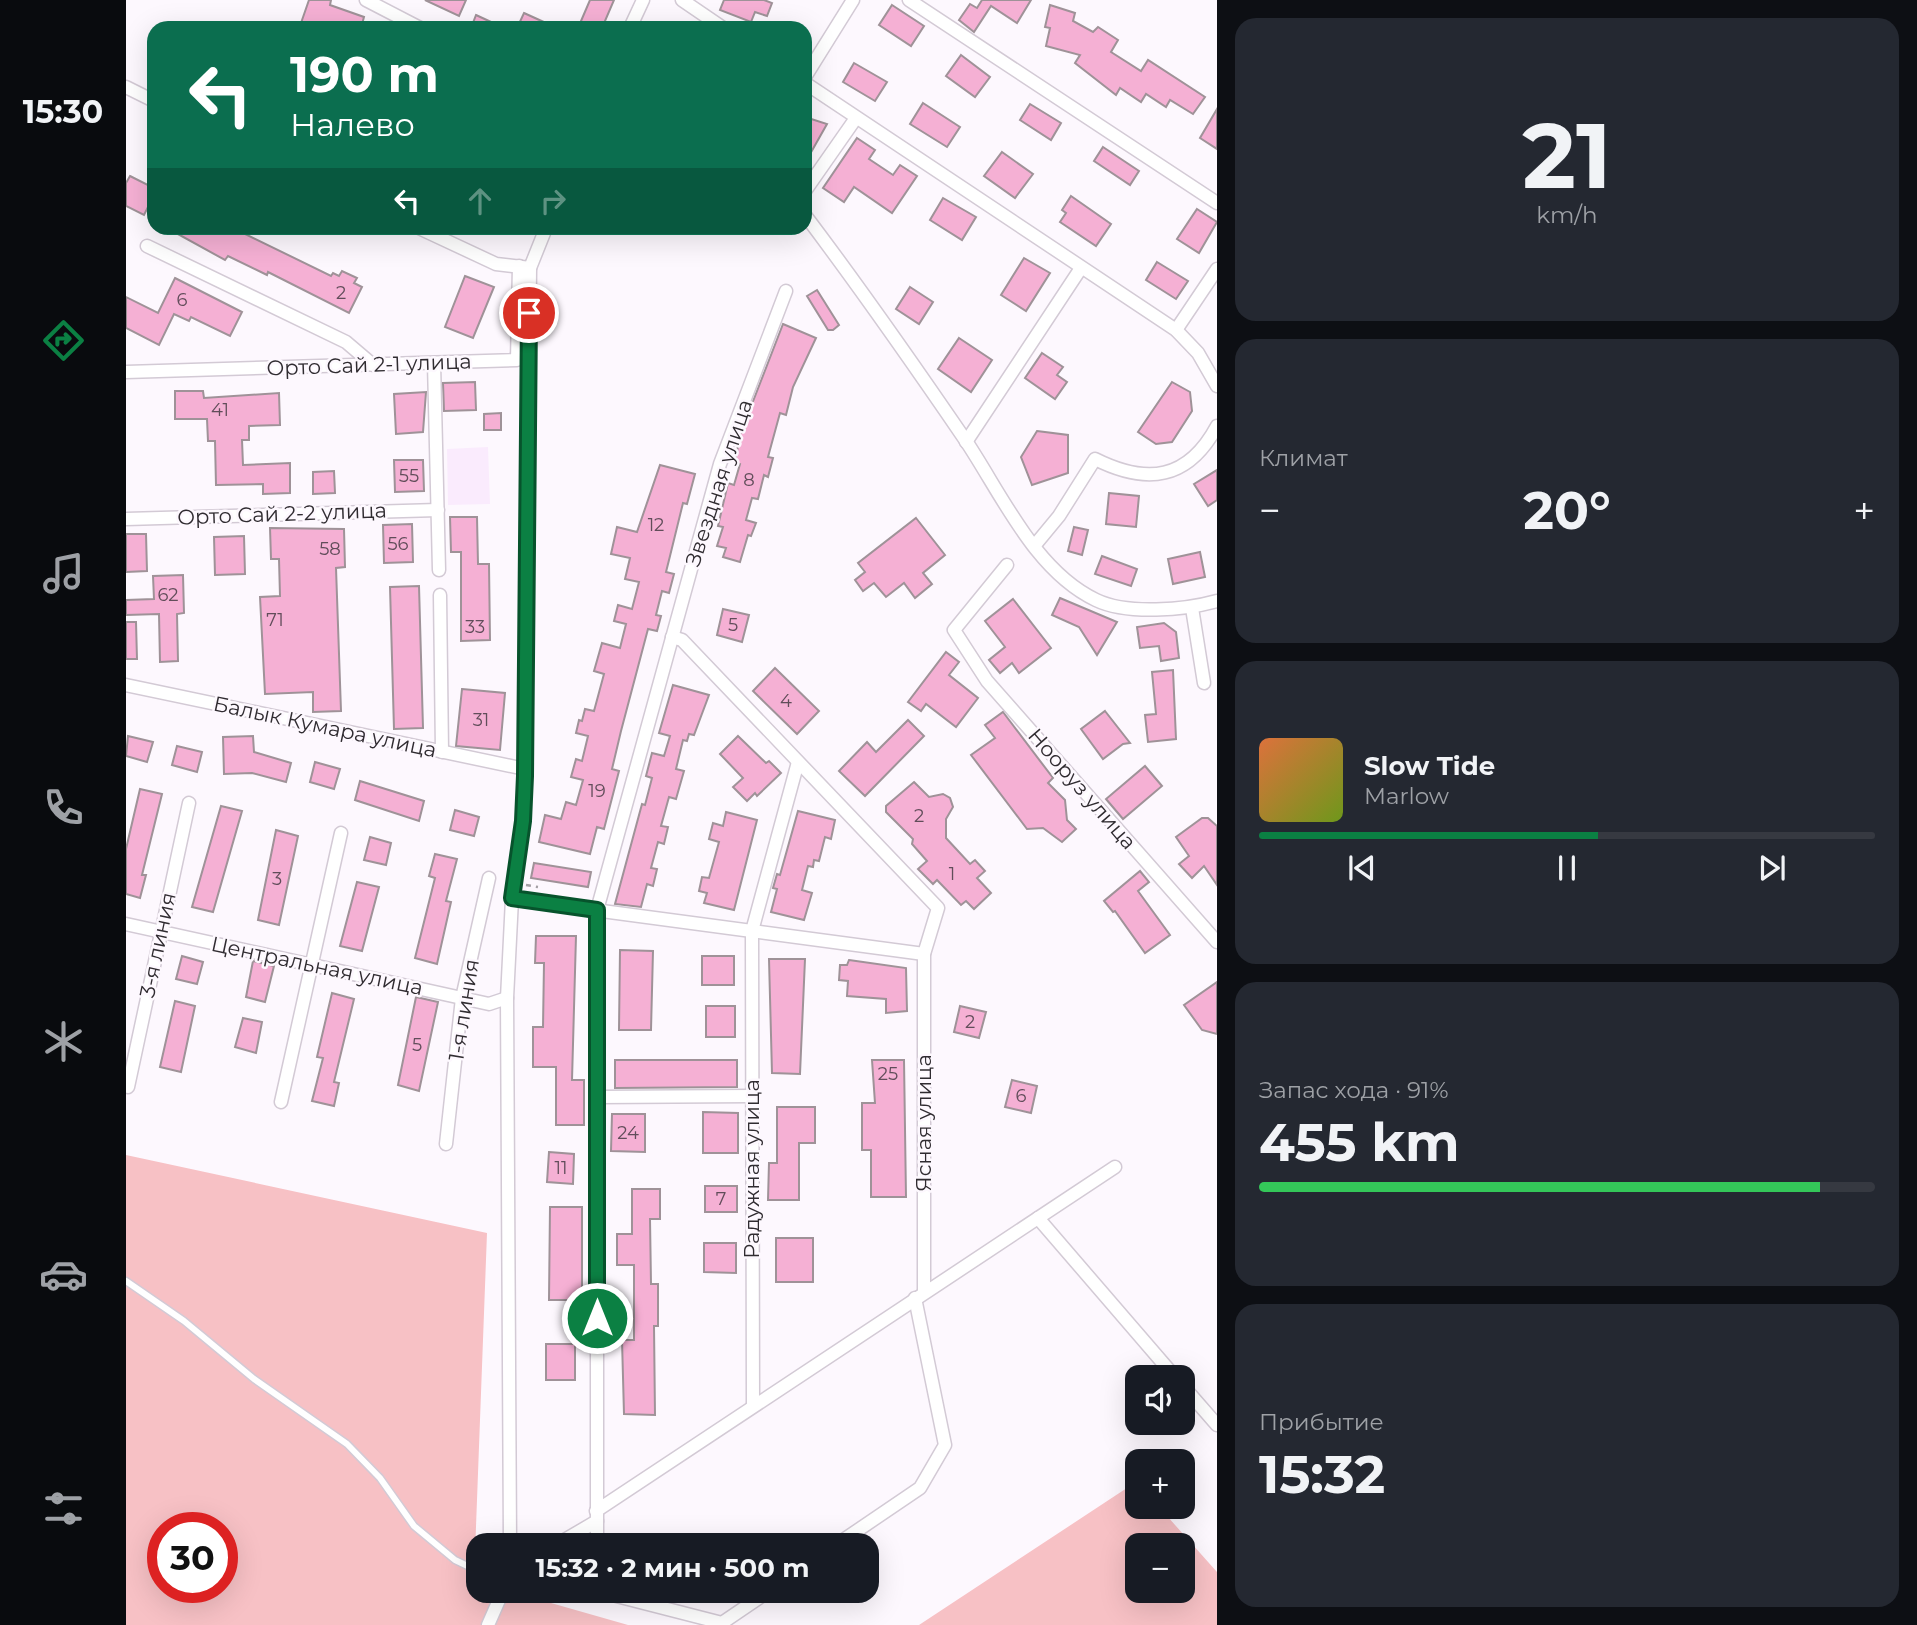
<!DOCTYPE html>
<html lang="ru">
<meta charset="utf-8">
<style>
body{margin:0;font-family:Montserrat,sans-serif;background:#242831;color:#f1f3f6;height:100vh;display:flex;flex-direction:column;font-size:26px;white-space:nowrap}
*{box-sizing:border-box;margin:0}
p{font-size:23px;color:#9ea1a6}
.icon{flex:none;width:38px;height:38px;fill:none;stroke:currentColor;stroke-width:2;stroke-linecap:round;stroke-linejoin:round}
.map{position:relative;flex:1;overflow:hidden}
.details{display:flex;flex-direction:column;gap:18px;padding:18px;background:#0d0f14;width:700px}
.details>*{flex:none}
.banner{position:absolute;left:21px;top:21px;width:665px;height:214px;border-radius:21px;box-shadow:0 7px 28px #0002;background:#0b6e4f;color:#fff;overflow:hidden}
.tools{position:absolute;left:999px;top:1365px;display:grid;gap:14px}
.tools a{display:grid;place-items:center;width:70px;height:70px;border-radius:14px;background:#171b24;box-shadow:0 7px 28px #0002;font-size:35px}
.speed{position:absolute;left:21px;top:1512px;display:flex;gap:14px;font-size:35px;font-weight:700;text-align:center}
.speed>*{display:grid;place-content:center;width:91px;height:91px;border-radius:50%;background:#171b24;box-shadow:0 7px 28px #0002;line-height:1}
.speed .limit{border:10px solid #d22;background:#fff;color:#111}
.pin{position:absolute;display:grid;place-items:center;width:60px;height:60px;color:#fff;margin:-30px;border:4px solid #fff;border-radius:50%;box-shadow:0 2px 7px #0007}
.me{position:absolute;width:77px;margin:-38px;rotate:0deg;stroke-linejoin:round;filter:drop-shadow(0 0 5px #0008)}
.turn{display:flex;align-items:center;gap:24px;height:147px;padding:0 28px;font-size:32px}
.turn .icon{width:91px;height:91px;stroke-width:2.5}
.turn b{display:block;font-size:49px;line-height:60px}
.lanes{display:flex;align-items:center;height:66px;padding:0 28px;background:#0003;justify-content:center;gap:35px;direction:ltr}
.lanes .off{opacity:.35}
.big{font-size:52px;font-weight:700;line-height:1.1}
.details .tile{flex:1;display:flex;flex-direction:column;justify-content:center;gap:10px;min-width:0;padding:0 24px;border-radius:21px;background:#242831}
.details .dial{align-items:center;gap:0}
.dial b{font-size:91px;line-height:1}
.song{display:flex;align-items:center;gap:21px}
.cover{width:84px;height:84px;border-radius:10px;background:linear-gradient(135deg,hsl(20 70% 55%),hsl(80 70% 35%))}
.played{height:7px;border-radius:4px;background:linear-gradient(90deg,#0b8043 55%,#363941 55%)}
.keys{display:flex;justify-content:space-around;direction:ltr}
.heat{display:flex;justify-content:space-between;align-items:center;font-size:38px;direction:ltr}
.charge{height:10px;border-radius:5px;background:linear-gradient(90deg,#34c759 91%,#363941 0)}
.trip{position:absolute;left:340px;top:1533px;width:413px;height:70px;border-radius:21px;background:#171b24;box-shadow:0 7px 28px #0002;font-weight:700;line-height:70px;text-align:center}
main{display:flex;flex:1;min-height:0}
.tabs{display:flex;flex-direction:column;width:126px;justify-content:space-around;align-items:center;background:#090b0e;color:#9ea1a6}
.tabs .icon{width:49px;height:49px}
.tabs .current{color:#0b8043}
.tabs b{font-size:32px;color:#f1f3f6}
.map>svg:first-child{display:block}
.built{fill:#faebfd}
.green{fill:#f7c1c5;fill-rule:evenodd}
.building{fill:#f5b0d4;stroke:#9f9298;stroke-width:2}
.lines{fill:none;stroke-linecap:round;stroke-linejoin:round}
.lane-casing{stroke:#d3cad5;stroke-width:9}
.street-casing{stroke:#d3cad5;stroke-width:15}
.path{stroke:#a4a0a5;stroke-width:2.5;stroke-dasharray:5 5;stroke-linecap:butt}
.lane{stroke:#fff;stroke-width:6}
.street{stroke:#fff;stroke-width:12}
.route-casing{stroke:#07532c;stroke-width:18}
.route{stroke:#0b8043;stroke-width:12}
.labels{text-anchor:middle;stroke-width:5;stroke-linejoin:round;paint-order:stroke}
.number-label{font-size:18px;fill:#614d5a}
.street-label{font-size:21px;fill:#302c31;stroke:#fdf8fe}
</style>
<main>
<nav class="tabs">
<b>15:30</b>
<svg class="icon current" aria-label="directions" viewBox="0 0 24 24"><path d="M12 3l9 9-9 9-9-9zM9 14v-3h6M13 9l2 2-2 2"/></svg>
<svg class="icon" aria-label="music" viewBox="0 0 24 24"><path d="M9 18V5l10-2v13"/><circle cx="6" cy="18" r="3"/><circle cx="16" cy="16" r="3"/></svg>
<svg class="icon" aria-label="phone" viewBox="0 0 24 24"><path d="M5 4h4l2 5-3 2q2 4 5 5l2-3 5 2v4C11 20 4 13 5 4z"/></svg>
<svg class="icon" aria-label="climate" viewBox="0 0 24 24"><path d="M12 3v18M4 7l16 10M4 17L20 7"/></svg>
<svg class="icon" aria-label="car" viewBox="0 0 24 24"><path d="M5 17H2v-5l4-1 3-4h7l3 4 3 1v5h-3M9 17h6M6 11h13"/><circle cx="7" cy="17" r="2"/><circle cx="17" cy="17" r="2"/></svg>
<svg class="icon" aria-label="filters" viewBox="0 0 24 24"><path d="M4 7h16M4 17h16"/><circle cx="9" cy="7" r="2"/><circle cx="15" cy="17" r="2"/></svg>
</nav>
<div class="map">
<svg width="1091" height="1625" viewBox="0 0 1091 1625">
<rect width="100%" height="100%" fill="#fdf8fe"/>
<path class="built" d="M362,447l2,57 -42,1 -1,-56z"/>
<g class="green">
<path d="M0,1155l361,78 -13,347 4,2v9h31l119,34h-502zM37,1528h59v59h-59z"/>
<path d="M1010,1482l2,25h21l58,65v53h-298zM1012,1545h45v46h-45z"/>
</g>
<g class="building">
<path d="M183,0h22l-1,5 34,12 -3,11h-24l-14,-4 -1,4h-6l-15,-5z"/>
<path d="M299,0h41l-7,16z"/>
<path d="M464,0h24l-12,28h-24z"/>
<path d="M598,0h40l8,3 -5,13 -12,-4 -4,10 -31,-12z"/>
<path d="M856,0h49l-14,23 -26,-17 -17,26 -15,-12 11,-16 7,4z"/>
<path d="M766,5l32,21 -13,20 -32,-21z"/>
<path d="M924,5l25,8 -2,8 20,11 5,-5 20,13 -7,12 30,19 7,-11 57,37 -12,17 -23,-14 -4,7 -20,-13 -5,8 -21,-14 -4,7 -41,-32 5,-8 -34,-9 4,-18 -5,-1z"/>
<path d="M398,13l33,15h-40z"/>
<path d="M350,15l28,13h-33z"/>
<path d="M835,55l29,22 -15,20 -29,-21z"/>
<path d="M728,63l33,19 -12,19 -32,-19z"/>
<path d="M797,103l37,24 -13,20 -37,-23z"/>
<path d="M904,104l31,19 -10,17 -31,-20z"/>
<path d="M1091,109v40l-17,-11z"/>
<path d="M679,117l22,7 -22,39z"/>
<path d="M731,138l18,12 -6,9 24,16 7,-10 17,11 -25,37 -38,-26 -10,15 -21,-14z"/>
<path d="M977,147l36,24 -9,14 -36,-24z"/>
<path d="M876,152l31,22 -18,24 -31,-22z"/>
<path d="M4,176l24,12v7l-10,20 -18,-9v-23z"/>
<path d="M945,196l40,28 -15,22 -36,-24 6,-9 -4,-3z"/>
<path d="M817,198l33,19 -14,23 -32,-20z"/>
<path d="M1071,209l20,13 -18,31 -22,-14z"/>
<path d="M41,228h66l98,48 2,-3 6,3 3,-5 15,7 -3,5 8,4 -13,26 -81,-41 -1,3 -39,-19 -3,4z"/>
<path d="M898,258l26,15 -24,38 -25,-16z"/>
<path d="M1031,262l31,19 -12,18 -30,-19z"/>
<path d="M339,276l29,11 -21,51 -28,-11z"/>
<path d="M49,278l67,34 -12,24 -39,-19 -2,4 -15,-7 -15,31 -33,-17v-31l32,16z"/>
<path d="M784,287l23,15 -14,22 -23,-15z"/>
<path d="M691,290l22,35 -6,5h-5l-21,-34z"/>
<path d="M657,324l33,14 -23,49 -7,28 -6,-2 -12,44 5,1 -5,19 -4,-2 -6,24 -6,-1 -6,22 10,3 -5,13 -3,-1 -8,27 -17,-5 3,-9 -9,-2 6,-19 -5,-1 10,-43 6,2 6,-21 -5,-2 5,-27z"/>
<path d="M833,338l33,22 -21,32 -33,-23z"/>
<path d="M916,353l21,14 -6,8 10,7 -12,17 -30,-21z"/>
<path d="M349,382l1,28 -32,1 -1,-28z"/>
<path d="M1046,382l18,10 2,19 -20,31 -16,2 -18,-12z"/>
<path d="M49,391h28l1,7 75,-5 1,32 -31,1v14h-7l1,25 47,-2v30l-27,1v-10l-47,1 -1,-44h-7l-1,-22h-32z"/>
<path d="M300,392l-3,40 -27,2 -2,-40z"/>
<path d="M375,413v17h-17v-16z"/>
<path d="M911,431l31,4v38l-36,12 -11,-28z"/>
<path d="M268,460h29l1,31 -29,1z"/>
<path d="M534,465l35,9 -8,30 -4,-1 -13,53 -4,16 8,2 -5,19 -7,-2 -6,24 5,1 -4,15 -9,-2 -27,102 -9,38 7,2 -15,58 -7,-2 -7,27 -51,-12 6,-27 16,4 5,-17 10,3 7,-25 -12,-3 5,-18 6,2 6,-25 -12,-3 3,-13 3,1 3,-12 9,2 10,-37 -10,-3 8,-28 18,5 6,-24 -12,-3 4,-16 14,4 7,-27 -14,-3 5,-21 -19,-4 6,-27 20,5z"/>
<path d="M1091,470v30l-9,6 -14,-22z"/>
<path d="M208,471l1,22 -22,1v-22z"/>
<path d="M983,493l30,3 -3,31 -30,-3z"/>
<path d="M324,517h27l1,47h11l1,76 -29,1v-89h-10z"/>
<path d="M790,518l29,37 -22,18 9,11 -17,14 -11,-15 -18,14 -12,-14 -11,8 -8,-11 10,-8 -7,-9z"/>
<path d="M286,524l1,38 -29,1 -1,-38z"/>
<path d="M948,527l14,3 -6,25 -14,-4z"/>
<path d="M144,528l74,1 1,38 -9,1 5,143 -28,1v-20l-48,2 -5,-97 20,-1 -1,-37h-8z"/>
<path d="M0,534h20l1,37 -21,1z"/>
<path d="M118,536l1,38 -30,1 -1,-38z"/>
<path d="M1074,552l5,25 -32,7 -5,-25z"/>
<path d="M976,556l35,13 -6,17 -36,-12z"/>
<path d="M57,575l1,38 -7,1 1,47 -18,1 -1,-48 -33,1v-15l28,-1 -1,-23z"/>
<path d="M293,586l4,142 -29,1 -4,-142z"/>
<path d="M934,598l57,24 -20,33 -18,-28 -27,-12z"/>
<path d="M887,599l38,49 -32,25 -7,-10 -12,10 -11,-13 16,-13 -20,-26z"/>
<path d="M597,609l26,6 -7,27 -25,-7z"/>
<path d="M0,622h10l1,37h-11z"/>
<path d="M1038,623l12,9 3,26 -18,3 -2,-15 -19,2 -3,-21z"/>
<path d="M820,652l13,10 -10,13 29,23 -22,29 -30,-23 -5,7 -13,-9z"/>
<path d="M649,668l44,43 -22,23 -44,-43z"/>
<path d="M1047,670l3,69 -28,3 -3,-27 11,-1 -4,-42z"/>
<path d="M547,685l36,10 -15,40 -5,-1 -2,7 -4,-1 -7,29 8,2 -8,28 -7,-2 -8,29 7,1 -4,17 -6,-2 -7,26 6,1 -4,17 -6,-2 -6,23 -26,-3 27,-100 3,1 7,-27 -6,-2 6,-23 12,3 6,-20 -11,-3z"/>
<path d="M336,689l43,4 -5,57 -44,-4z"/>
<path d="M979,711l25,32 -7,1 -20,15 -22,-30z"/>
<path d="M877,712l50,66 -5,5 17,17 2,20 9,9 -14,13 -19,-14 -16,1 -56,-74 24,-17 -10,-13z"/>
<path d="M782,720l16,16 -59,60 -26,-25 28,-29 9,10z"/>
<path d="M2,736l25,6 -6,20 -21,-6z"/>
<path d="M127,736l1,16 37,11 -5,19 -34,-9 -28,1 -1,-37z"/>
<path d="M612,736l28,27 3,-2 12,12 -24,23 -2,-3 -8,8 -14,-14 10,-9 -23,-24z"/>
<path d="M51,746l25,6 -5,20 -25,-7z"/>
<path d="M189,762l25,7 -6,20 -24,-7z"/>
<path d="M1019,766l17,20 -39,33 -17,-20z"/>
<path d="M234,781l64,20 -5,20 -64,-21z"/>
<path d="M788,782l15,15 14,-3 7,4 3,9 -7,12v19l24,26 5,-4 10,11 -8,7 14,15 -17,16 -8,-8 -5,4 -24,-25 -4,4 -15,-15 9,-8 -15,-17 1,-5 -27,-27v-6z"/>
<path d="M14,789l22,5 -20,81h4l-6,23 -14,-4v-45z"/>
<path d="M95,806l21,5 -29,101 -21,-5z"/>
<path d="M329,810l24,7 -5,19 -24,-6z"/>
<path d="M672,811l37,9 -4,19 -6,-2 -6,24 -5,-1 -1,7 -5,-1 -6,24 10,3 -8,27 -33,-8 6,-23 -4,-1 4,-14 3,1z"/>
<path d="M600,812l31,8 -23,90 -30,-7 3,-10 -8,-2 3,-14 7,1 10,-36 -10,-3 4,-16 10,3z"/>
<path d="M1076,818h6l9,8v59l-13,-19 -12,12 -13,-14 10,-8 -13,-19z"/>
<path d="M150,830l22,6 -19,89 -21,-5z"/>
<path d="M244,837l21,6 -5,22 -22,-5z"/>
<path d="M309,854l22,5 -11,42 5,1 -14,62 -22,-6 20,-80 -6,-2z"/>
<path d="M408,863l57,9 -3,15 -57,-9z"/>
<path d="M1014,871l9,11 -11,9 32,44 -25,18 -30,-42 -2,1 -9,-11z"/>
<path d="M231,882l22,5 -17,64 -22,-5z"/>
<path d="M410,936h40l-4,144h12v45h-28v-58h-23v-40h10l1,-64h-9z"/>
<path d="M494,950l33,1 -2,79h-32z"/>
<path d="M56,956l21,6 -6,22 -21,-5z"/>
<rect x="576" y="956" width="32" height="29"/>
<path d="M643,959h36l-5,115 -28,-1z"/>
<path d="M723,960l57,8 1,43 -21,2v-14l-39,-3 1,-15 -9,-1 1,-15h7z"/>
<path d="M127,961l21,5 -9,36 -19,-5z"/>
<path d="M1091,982v52l-15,-4 -18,-25z"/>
<path d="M206,993l22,6 -20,83 5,1 -5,23 -22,-5 11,-43 -6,-1z"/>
<path d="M290,997l22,5 -19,89 -21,-6z"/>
<path d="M49,1001l20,5 -14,66 -21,-5z"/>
<rect x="580" y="1006" width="29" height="31"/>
<path d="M834,1006l26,6 -7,26 -25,-6z"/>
<path d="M117,1018l19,4 -6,31 -21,-6z"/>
<path d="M489,1060h122v27l-122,1z"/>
<path d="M746,1060h32l2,137h-35v-47h-9v-47h13z"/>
<path d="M886,1080l25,6 -6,27 -26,-6z"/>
<path d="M651,1107h38v36h-16v57h-31l1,-37h8z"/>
<path d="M577,1112l35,1v40h-35z"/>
<path d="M486,1114h33v38l-34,-1z"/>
<path d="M423,1152l25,2 -1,30 -26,-2z"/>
<rect x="579" y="1186" width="32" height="26"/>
<path d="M506,1189h28v30h-10l1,65h7v42h-4l1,89 -31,-1 -2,-74h12v-75h-17v-31h15z"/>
<path d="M424,1207h32v93h-33z"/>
<rect x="650" y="1238" width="37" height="44"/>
<path d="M578,1243h32v30l-32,-1z"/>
<rect x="420" y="1344" width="29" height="36"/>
</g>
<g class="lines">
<g class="lane-casing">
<path id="lane" d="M0,1281l58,40 70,58 93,65 33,34 34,48 41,34 23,11"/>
</g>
<g class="street-casing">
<g id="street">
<path d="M240,0l54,28"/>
<path d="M556,0l41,28"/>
<path d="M783,0l308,203"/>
<path d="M504,28l13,-28"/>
<path d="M679,77l48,-77"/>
<path d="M679,83l371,247 22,23 19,33"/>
<path d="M0,87l28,14"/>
<path d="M679,191l51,-73"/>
<path d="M679,215c56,74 109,150 161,226 36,54 69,130 130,159 31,15 89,10 121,1"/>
<path d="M293,228l77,36 34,4 16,-40"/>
<path d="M21,246l199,96 27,23"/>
<path d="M1050,330l41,-61"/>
<path d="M308,363l5,207"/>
<path d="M0,372l391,-12 2,-94"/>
<path d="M840,442l115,-174"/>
<path d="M0,519l312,-9"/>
<path d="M909,545l24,-29 36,-57c52,26 93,21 122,-33"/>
<path d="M881,565l-53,65 33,51 230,261"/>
<path d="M314,595l2,157"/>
<path d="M1066,608l12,75"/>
<path d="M546,637l10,3 256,268 -14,46v337"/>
<path d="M0,685l399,84"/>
<path d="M386,899l412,55"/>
<path d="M0,924l363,80 18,-6"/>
<path d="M2,1087l61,-284"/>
<path d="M471,1097l155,-1"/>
<path d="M155,1102l60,-269"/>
<path d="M320,1144l16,-146 27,-120"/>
<path d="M912,1218l137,159"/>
<path d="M1057,1386l34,39"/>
<path d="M627,1406l-1,-475 46,-169"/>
<path d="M470,1511l519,-344"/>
<path d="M384,1545l-3,-547 5,-99 11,-78 2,-52 5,-501"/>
<path d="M430,1545l41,-24"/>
<path d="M471,1545v-635l123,-446 66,-173"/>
<path d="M710,1545l84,-57 25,-43 -30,-147"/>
<path d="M471,1591l125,32 47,-32"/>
<path d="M362,1625l15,-34"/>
</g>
</g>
<path class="path" d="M400,885l12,2"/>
<use href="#lane" class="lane"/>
<use href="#street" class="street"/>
</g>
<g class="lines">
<g class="route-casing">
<path id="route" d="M403,313l-4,463 -2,45 -11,77 85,12v408"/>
</g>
<use href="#route" class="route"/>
</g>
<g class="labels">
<g class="number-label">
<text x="215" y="299">2</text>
<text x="56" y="306">6</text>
<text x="94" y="416">41</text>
<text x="283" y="482">55</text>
<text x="623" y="486">8</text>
<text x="530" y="531">12</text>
<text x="272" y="550">56</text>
<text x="204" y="555">58</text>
<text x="42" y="601">62</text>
<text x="149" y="626">71</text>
<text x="607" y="631">5</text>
<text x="349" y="633">33</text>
<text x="660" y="707">4</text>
<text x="355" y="726">31</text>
<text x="471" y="797">19</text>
<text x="793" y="822">2</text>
<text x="826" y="880">1</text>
<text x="151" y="885">3</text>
<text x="844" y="1028">2</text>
<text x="291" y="1051">5</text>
<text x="762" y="1080">25</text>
<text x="895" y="1102">6</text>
<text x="502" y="1139">24</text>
<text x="435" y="1174">11</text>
<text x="595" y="1205">7</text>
</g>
<g class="street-label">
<text transform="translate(243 365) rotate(-2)" y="7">Орто Сай 2-1 улица</text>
<text transform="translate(593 483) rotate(-72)" y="7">Звездная улица</text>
<text transform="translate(156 514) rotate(-2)" y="7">Орто Сай 2-2 улица</text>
<text transform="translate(199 727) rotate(12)" y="7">Балык Кумара улица</text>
<text transform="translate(956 789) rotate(49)" y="7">Нооруз улица</text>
<text transform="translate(32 945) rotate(-78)" y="7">3-я линия</text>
<text transform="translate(191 966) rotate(12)" y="7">Центральная улица</text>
<text transform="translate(338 1010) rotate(-81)" y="7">1-я линия</text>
<text transform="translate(798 1123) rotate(-90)" y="7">Ясная улица</text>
<text transform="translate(626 1169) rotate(-90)" y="7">Радужная улица</text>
</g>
</g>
</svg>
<div class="tools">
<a><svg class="icon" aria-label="sound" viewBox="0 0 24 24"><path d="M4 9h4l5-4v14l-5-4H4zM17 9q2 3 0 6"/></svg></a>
<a>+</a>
<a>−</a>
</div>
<div class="speed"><div class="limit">30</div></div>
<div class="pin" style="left:403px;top:313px;background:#d93025"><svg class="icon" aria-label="arrive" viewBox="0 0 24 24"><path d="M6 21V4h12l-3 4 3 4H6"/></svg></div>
<svg class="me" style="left:471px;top:1318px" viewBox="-20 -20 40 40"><circle r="17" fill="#0b8043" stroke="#fff" stroke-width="3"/><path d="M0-11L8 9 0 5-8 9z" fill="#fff"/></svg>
<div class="trip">15:32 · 2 мин · 500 m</div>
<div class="banner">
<div class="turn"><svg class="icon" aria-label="left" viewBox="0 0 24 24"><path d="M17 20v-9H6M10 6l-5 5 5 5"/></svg><div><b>190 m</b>Налево</div></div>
<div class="lanes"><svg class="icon" aria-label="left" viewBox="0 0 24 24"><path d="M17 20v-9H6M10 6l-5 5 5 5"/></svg><svg class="icon off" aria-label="ahead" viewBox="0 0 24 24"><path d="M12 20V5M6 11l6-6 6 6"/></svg><svg class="icon off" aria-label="right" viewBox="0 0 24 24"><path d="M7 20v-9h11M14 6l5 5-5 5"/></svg></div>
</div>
</div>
<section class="details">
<div class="tile dial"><b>21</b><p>km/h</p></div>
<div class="tile"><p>Климат</p>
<div class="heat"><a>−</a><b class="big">20°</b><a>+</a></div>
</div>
<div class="tile">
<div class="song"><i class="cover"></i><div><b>Slow Tide</b><p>Marlow</p></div></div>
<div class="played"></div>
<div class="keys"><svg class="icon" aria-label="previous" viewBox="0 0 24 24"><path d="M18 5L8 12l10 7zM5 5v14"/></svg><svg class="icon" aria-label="pause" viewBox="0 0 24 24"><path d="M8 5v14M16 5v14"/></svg><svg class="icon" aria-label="next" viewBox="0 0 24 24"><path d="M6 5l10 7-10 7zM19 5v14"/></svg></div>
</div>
<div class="tile"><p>Запас хода · 91%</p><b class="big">455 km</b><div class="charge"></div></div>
<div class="tile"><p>Прибытие</p><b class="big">15:32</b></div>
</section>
</main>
